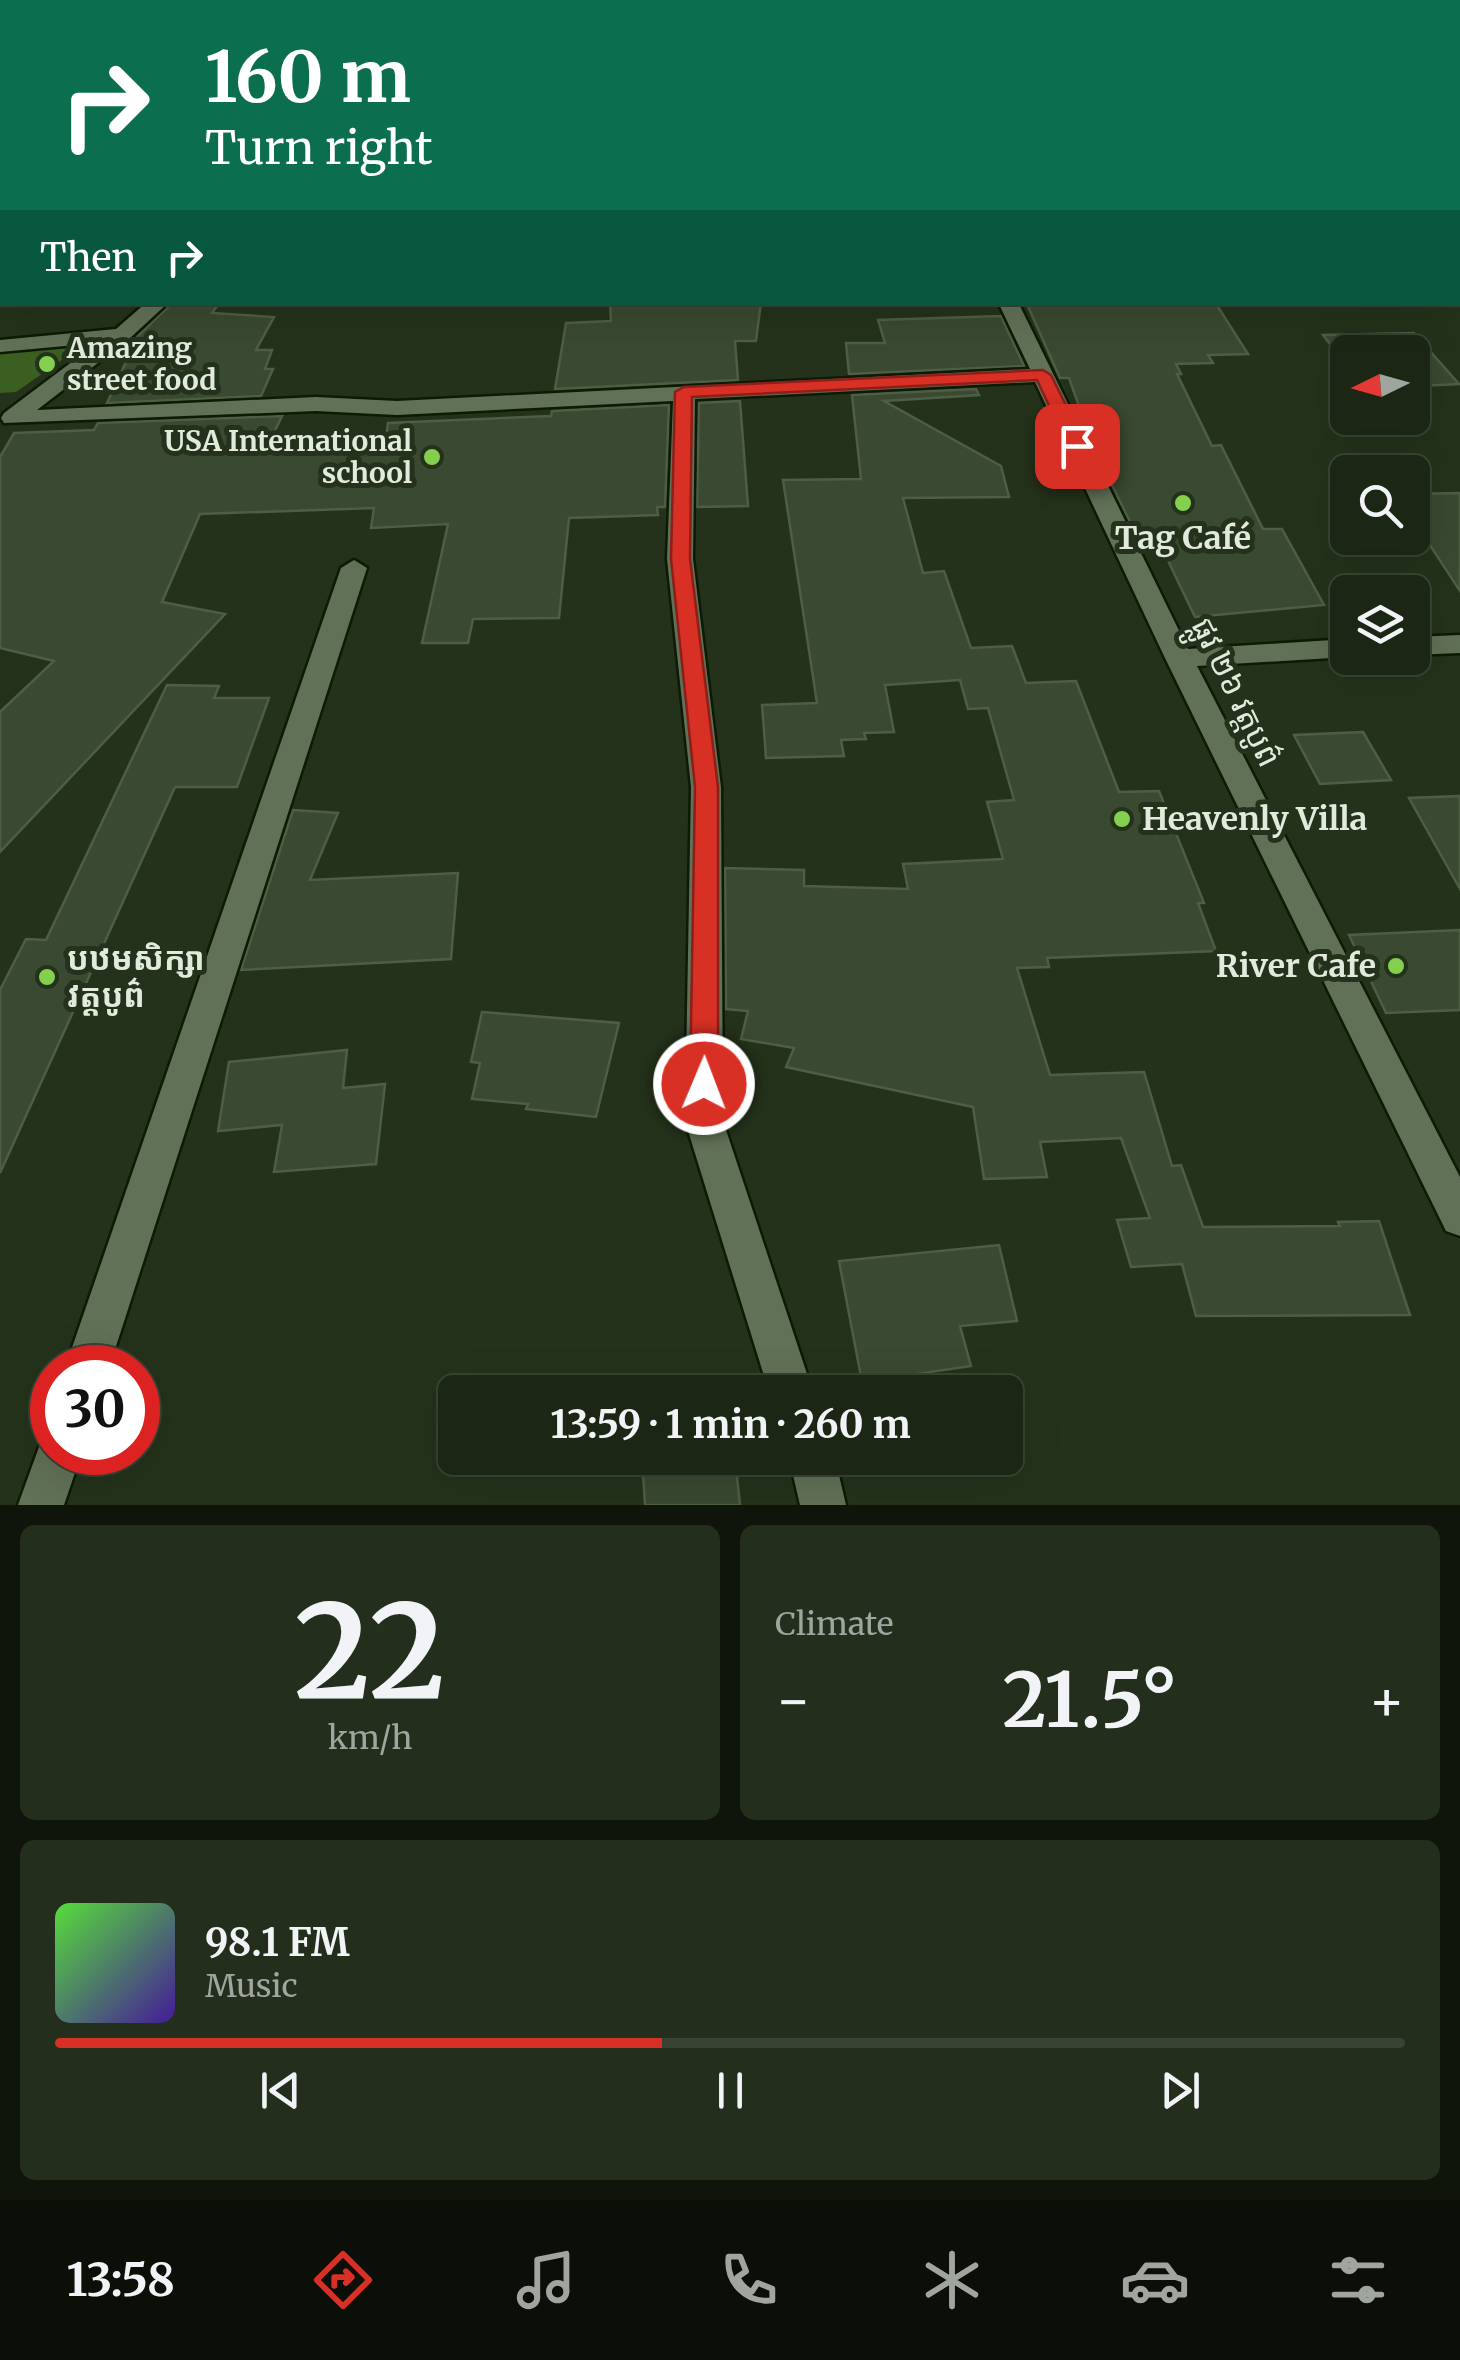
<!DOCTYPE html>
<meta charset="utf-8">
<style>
body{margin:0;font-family:Merriweather,"Noto Sans Khmer",serif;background:#242e1d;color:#f1f3f6;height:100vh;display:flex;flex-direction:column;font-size:38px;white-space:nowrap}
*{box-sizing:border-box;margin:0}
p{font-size:32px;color:#a0a5a0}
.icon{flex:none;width:55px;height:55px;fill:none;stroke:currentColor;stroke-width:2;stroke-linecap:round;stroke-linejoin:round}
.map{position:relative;height:1505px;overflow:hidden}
.sheet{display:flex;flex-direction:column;gap:20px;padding:20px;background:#0f150b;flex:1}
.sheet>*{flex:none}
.hud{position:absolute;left:0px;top:0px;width:1460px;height:305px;box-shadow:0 10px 40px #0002,0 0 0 2px #394334;background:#0b6e4f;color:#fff;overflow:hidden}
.needle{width:65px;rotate:265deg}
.buttons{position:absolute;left:1330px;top:335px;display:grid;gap:20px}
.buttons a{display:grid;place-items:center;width:100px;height:100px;border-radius:15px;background:#1b2614;box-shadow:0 10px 40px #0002,0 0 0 2px #394334;font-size:50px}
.speed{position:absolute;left:30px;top:1345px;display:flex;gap:20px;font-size:50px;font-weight:700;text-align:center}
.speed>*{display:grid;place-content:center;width:130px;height:130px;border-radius:50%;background:#1b2614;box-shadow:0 10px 40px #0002,0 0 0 2px #394334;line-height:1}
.speed .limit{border:15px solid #d22;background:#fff;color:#111}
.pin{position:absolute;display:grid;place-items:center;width:85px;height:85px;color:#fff;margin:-42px;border-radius:20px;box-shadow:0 5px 15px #0006}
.me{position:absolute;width:110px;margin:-55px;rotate:1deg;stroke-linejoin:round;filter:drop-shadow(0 0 8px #0008)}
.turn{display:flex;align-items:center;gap:35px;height:210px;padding:0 40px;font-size:45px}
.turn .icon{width:130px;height:130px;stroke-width:2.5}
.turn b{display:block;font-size:70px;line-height:85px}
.then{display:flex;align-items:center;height:95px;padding:0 40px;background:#0003;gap:20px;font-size:38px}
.big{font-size:75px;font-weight:700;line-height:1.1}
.sheet .tile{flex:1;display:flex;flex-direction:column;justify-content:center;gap:15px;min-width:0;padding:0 35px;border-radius:15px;background:#242e1d}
.sheet .dial{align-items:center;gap:0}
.dial b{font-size:130px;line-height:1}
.song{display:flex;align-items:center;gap:30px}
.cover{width:120px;height:120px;border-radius:15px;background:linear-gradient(135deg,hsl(110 70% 55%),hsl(260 70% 35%))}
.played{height:10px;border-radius:5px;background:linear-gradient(90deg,#d93025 45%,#394334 45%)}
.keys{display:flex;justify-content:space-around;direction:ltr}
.heat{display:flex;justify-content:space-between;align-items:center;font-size:55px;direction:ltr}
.sheet .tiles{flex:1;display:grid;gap:20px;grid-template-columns:1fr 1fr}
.tile:last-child{grid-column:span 2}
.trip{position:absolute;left:438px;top:1375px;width:585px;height:100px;border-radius:15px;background:#1b2614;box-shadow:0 10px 40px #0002,0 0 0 2px #394334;font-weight:700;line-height:100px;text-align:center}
.tab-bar{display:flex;height:160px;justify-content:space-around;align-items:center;background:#0b0f08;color:#a0a5a0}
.tab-bar .icon{width:70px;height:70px}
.tab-bar .on{color:#d93025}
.tab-bar b{font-size:45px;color:#f1f3f6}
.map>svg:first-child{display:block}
.green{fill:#3b5f20}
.building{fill:#3a4931;stroke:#4e5e45;stroke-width:2.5}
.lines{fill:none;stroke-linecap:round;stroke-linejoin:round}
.minor-casing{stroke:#0d1a05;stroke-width:5}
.minor{fill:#617157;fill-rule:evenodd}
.route{fill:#d93025;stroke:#8d1f18;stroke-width:2.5}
.poi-dot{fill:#84cf4d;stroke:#24321b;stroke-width:4}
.labels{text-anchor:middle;stroke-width:10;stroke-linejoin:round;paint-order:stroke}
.far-poi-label{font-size:28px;font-weight:bold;fill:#e1eadc;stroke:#24321b;text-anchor:start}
.poi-label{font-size:32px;font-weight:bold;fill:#e1eadc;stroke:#24321b;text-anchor:start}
.street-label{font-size:32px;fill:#e1eadc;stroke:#24321b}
</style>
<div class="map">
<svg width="1460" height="1505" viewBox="0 0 1460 1505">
<rect width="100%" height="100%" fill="#24321b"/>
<path class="green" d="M64,343l8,10 -56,39 -16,1v-44z"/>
<g class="building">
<path d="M173,302h47l-8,11 62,4 -18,33h16l-7,19h8l-12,27 -154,7 31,-67z"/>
<path d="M610,302h151l-5,39h-21l3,39 -183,9 11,-66 45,-2z"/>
<path d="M1026,302h189l33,52 -40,1 5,8 -37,1 5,10h-4l35,72 9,-1 42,84h19l42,76 -129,12 -35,-73h-19l-46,-93 -26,-73h-9z"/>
<path d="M1001,316l23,50 -175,8 -3,-31h39l-7,-23z"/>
<path d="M1414,333l45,51 -41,2 11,12h-17v-46h-64v16l-25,-33z"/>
<path d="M976,389l3,6 -95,6 117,65 8,31 -106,1 20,75 21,-2 27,77 41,-2 14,37 50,-2 43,111 40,-1 45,112h-6l18,48 -169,7 2,9 -32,1 33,107 94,-3 28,94 9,-1 22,62 137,-1 -2,-4 41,-1 31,94 -214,1 -14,-52 -51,3 -14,-47 33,-2 -29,-80 -81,4 7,35 -63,2 -11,-72 -187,-40 8,-19 -53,-9 7,-28 -22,-2 -1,-141 79,2v16l104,3 -5,-25 100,-5 -16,-57 27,-2 -26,-92 -20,1 -8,-29 -75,5 9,47 -30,1 2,6 -25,1 3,16 -78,2 -4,-53 55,-2 -34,-223 78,-1 -9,-84z"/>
<path d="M740,401l8,105 -51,1 2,-104z"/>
<path d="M669,405l-4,102h-8l1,8 -89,3 -10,100 -86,1 -5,24h-46l26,-119 -77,4 3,-20 -174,6 -38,88 63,12 -225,238v-140l54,-51 -54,-13v-191l14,-24 80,-3 4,-7 184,-7 -14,29 117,-1 3,-21 163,-7 1,-5z"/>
<path d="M1460,493v98l-48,-73v-24z"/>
<path d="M167,685l52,1 -5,12h55l-32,89h-62l-175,386v-183l26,-51 20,1z"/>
<path d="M1363,732l28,48 -71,4 -26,-49z"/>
<path d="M1460,796v93l-51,-91z"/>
<path d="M293,810l45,3 -28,67 148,-7 -7,86 -210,11z"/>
<path d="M1460,930v80l-74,3 -37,-78z"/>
<path d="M482,1012l137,11 -23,94 -70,-8 2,-5 -56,-5 8,-36 -9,-1z"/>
<path d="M347,1050l-4,38 42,-4 -9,80 -102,8 8,-47 -64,6 11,-69z"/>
<path d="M999,1245l18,76 -57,5 11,40 -109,16 -23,-121z"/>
<path d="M676,1375l2,17h-39l-1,-10z"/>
<path d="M642,1458h93l5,47h-95z"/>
</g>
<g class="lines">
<g class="minor-casing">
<g id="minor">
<path d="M455,0h77l-2,2z"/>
<path d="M1040,0h14l2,2h-14z"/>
<path d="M1162,0h14l1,2h-13z"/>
<rect x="0" y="38" width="2" height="8"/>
<path d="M1458,98l2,1v13l-2,-1z"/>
<rect x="0" y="123" width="2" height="10"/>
<rect x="1458" y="195" width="2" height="10"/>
<rect x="0" y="240" width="2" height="12"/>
<path d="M147,302h22l-40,37 -92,71 279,-13 81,4 633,-32 -32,-67h20l170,347 160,-10v18l-151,9 263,511v59l-14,-5 -281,-573 -130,-276 -340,17 -2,160 28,228 2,334 90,271h-44l-84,-271 6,-334 -24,-228 6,-158 -276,14 -81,-4 -312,12 -3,-5 3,-5 93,-70 -97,9v-12l116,-11z"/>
<path d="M354,560l13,8 -258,800h-44l276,-800z"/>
<path d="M1460,635v18l-48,2v-18z"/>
<path d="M52,1432v20h30l-18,53h-46l25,-69z"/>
<path d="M789,1458h46l11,47h-46z"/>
</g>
</g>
<use href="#minor" class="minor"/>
</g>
<path class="route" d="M1043,370l8,5 35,71 -3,3 -6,2 -9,-5 -31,-66 -345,17 -2,162 28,228v297l-4,8 -10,4 -10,-4 -4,-8 5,-297 -24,-228 4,-167 9,-5z"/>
<g class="poi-dot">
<circle cx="47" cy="364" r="10"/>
<circle cx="432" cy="457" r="10"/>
<circle cx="1183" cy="503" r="10"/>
<circle cx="1122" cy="819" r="10"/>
<circle cx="1396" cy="966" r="10"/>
<circle cx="47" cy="977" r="10"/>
</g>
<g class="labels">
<g class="far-poi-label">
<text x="67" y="358">Amazing<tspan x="67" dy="32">street food</tspan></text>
<text x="412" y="451" text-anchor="end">USA International<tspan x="412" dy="32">school</tspan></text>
</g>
<g class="poi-label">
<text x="1183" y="549" text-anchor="middle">Tag Café</text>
<text x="1142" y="830">Heavenly Villa</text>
<text x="67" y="970">បឋមសិក្សា<tspan x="67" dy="37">វត្តបូព៌</tspan></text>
<text x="1376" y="977" text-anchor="end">River Cafe</text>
</g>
<g class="street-label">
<text transform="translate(1236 692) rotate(64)" y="11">ផ្លូវ ២៦ វត្តបូព៌</text>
</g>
</g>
</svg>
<div class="buttons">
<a><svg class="needle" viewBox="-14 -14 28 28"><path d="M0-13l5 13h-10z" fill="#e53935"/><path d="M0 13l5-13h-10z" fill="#a0a5a0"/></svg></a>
<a><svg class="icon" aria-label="search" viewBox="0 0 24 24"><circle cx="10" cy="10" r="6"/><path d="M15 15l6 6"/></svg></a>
<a><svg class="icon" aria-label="layers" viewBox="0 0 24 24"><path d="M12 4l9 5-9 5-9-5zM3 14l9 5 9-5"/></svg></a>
</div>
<div class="speed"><div class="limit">30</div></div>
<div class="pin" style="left:1077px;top:446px;background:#d93025"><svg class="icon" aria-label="arrive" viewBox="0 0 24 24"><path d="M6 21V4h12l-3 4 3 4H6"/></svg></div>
<svg class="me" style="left:704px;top:1084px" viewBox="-20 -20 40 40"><circle r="17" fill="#d93025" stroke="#fff" stroke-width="3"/><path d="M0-11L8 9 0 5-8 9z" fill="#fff"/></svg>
<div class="trip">13:59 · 1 min · 260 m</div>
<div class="hud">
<div class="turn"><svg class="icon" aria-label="right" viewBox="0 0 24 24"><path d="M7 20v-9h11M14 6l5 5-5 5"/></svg><div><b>160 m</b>Turn right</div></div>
<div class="then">Then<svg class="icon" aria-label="right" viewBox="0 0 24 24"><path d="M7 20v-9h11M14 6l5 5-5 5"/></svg></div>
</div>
</div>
<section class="sheet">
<div class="tiles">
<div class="tile dial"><b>22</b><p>km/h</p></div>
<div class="tile"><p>Climate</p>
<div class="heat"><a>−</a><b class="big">21.5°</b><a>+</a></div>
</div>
<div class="tile">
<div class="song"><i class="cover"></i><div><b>98.1 FM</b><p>Music</p></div></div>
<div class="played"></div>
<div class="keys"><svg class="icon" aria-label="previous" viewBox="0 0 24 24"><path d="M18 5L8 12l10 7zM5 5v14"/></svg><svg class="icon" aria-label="pause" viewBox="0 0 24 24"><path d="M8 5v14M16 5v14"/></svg><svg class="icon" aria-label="next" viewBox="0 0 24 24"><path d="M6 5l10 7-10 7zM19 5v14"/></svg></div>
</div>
</div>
</section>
<nav class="tab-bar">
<b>13:58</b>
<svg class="icon on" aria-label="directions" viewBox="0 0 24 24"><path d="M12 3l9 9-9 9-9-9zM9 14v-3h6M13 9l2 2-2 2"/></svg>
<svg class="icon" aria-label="music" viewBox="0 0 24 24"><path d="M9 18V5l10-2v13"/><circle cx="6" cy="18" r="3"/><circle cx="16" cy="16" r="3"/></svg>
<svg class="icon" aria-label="phone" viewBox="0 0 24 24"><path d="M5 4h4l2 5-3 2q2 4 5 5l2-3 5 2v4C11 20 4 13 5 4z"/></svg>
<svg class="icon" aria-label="climate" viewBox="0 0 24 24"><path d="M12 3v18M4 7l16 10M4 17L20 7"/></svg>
<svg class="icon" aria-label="car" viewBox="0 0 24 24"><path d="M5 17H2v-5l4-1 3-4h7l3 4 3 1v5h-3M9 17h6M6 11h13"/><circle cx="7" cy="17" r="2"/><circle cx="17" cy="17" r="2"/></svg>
<svg class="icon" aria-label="filters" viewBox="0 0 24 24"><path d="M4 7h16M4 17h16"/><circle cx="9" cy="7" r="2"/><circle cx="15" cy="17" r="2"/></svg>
</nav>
